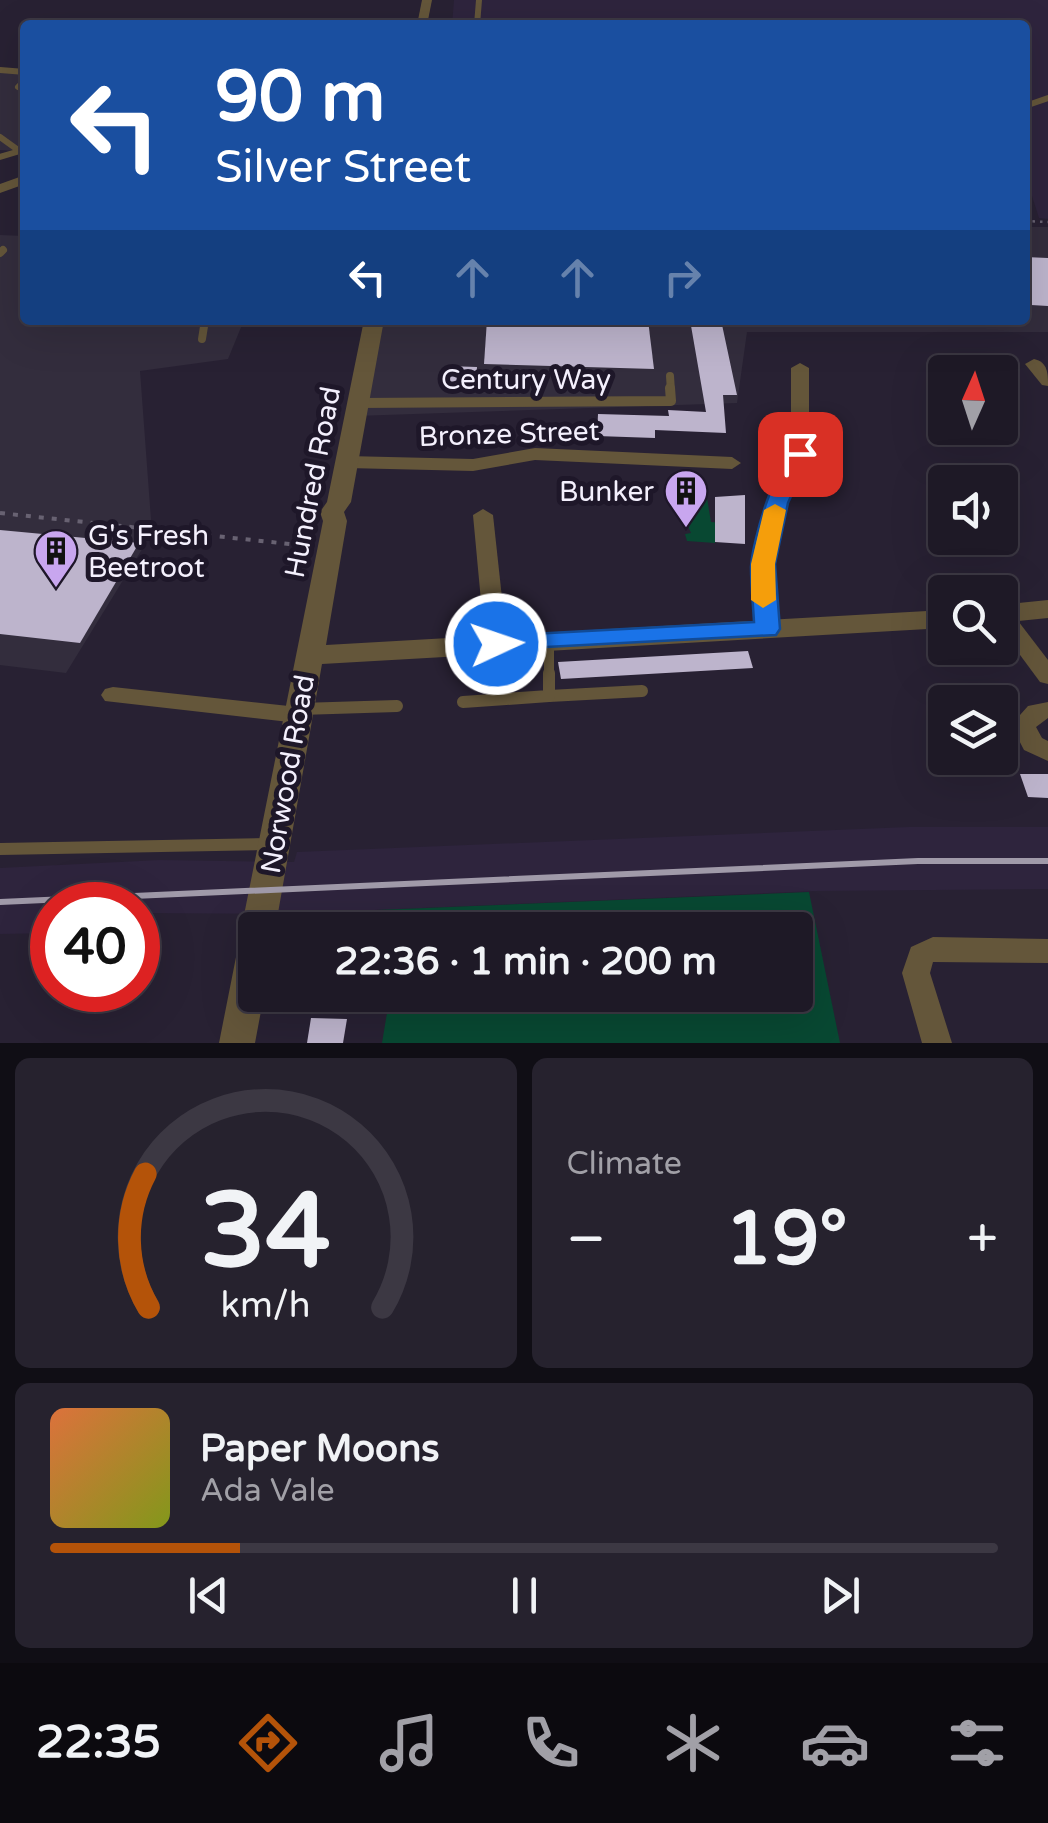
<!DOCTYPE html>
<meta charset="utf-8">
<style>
body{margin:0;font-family:"Varela Round",sans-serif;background:#26222e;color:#f1f3f6;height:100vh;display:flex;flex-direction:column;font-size:38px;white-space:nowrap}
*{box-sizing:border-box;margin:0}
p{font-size:32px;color:#a1a0a7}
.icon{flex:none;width:55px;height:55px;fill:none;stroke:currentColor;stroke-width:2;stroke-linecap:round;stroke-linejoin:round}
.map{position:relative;height:1043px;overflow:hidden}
.sheet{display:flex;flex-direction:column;gap:15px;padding:15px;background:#100e15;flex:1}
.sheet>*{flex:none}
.banner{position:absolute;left:20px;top:20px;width:1010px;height:305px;border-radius:10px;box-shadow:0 10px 40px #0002,0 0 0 2px #3c3843;background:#1a4fa0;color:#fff;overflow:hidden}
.needle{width:65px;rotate:3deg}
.tools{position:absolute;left:928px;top:355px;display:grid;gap:20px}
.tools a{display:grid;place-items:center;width:90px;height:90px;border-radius:10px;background:#1e1926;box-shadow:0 10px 40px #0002,0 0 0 2px #3c3843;font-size:50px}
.speed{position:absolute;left:30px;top:882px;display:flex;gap:20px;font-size:50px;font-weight:700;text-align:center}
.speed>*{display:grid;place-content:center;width:130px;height:130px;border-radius:50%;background:#1e1926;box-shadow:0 10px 40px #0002,0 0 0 2px #3c3843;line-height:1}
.speed .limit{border:15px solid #d22;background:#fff;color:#111}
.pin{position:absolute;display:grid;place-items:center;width:85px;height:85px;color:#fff;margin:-42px;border-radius:20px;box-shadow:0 5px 15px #0006}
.me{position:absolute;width:110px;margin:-55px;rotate:87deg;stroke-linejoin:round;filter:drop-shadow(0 0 8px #0008)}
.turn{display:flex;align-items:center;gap:35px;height:210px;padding:0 30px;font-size:45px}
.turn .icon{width:130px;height:130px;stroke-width:2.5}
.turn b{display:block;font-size:70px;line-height:85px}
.lanes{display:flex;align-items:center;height:95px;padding:0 30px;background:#0003;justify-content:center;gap:50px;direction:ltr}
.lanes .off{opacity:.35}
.big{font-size:75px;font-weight:700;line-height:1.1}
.sheet .card{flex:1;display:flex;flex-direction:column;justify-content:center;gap:15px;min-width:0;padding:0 35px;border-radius:15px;background:#26222e}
.sheet .dial{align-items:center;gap:0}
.dial svg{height:260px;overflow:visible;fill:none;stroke:#3c3843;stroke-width:7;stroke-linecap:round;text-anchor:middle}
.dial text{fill:#f1f3f6;stroke:none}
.song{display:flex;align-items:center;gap:30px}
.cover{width:120px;height:120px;border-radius:15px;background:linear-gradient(135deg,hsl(20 70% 55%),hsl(70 70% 35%))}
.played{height:10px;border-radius:5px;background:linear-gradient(90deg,#b45309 20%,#3c3843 20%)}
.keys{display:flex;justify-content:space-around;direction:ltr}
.heat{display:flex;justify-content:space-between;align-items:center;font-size:55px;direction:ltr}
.sheet .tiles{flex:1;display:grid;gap:15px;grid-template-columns:1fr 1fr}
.card:last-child{grid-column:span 2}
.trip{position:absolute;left:238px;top:912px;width:575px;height:100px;border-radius:10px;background:#1e1926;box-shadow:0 10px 40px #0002,0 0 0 2px #3c3843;font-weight:700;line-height:100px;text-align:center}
.dock{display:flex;height:160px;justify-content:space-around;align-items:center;background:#0c0a0f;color:#a1a0a7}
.dock .icon{width:70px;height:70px}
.dock .active{color:#b45309}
.dock b{font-size:45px;color:#f1f3f6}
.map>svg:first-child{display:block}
.built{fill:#2e243d}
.industrial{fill:#332d3d}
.green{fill:#084832}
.building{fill:#bdb4cc}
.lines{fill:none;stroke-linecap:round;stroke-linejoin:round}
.path-far1{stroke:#686272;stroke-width:2.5;stroke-dasharray:2.5 5;stroke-linecap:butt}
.path{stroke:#686272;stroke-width:4;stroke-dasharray:5 8;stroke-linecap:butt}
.service-far3{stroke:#64563a;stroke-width:6}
.service-far2{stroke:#64563a;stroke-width:8}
.service-far1{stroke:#64563a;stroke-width:10}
.service{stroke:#64563a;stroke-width:12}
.minor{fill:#64563a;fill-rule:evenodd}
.tertiary{fill:#64563a;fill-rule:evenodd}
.rail{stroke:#a09aa9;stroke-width:6}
.route{fill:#1a73e8;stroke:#114b97;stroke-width:2.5}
.slow{fill:#f59e0b}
.labels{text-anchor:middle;stroke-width:10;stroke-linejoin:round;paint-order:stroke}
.street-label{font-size:28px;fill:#f4f0fd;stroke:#1e1729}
.poi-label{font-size:28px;fill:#f4f0fd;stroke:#1e1729;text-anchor:end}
</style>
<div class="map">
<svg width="1048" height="1043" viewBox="0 0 1048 1043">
<rect width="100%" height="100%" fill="#282133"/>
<g class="built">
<path d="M454,0h594v219l-9,-1 -14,-44v-149h-573z"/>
<path d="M909,827h139v62l-231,2 -536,23 -143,-1v-8h-86v28l-52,1v-66l160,-8 134,2 3,-10z"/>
</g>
<g class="industrial">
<path d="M0,69l25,2v74l-5,6 -20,-1z"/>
<path d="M1025,227h23v105h-301l-10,71 -382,13 17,-96h653z"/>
<path d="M0,235l25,1v84h219l-16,39 -88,12 12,162 -86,140 -66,-8z"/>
</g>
<g class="green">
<path d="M674,498h33l4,24 12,1 -8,9v11l-28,-2 -2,-7 6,-1 -4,-9h-6z"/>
<path d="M809,892l31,151h-458l8,-48h405v-65h-516l2,-16z"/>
</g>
<g class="building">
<path d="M1025,257l23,1v48l-17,-1 -6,-18z"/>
<path d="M487,320h161l6,49 -170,-5z"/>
<path d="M690,320h31l16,75h-14l3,38 -71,-3v8l-58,-2 1,-22 71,2 -1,-6 38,2z"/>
<path d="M447,366l30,1 -1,18h-31z"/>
<path d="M745,495v49l-30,-2v-45z"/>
<path d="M0,530l139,13 -59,100 -80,-9z"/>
<path d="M748,651l5,17 -192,11 -3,-17z"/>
<path d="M1020,774h28v24l-20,-1z"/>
<path d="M311,1018l36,1 -4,24h-36z"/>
</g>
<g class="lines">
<path class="path-far1" d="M1025,221l23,1"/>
<path class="path" d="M0,513l308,33"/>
<g class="service-far3">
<path d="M477,25l2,-25"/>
<path d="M0,70l25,2"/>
<path d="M18,87l7,-7"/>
<path d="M1025,106l23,-8"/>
<path d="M0,137l25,18"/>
<path d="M0,157l20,-6"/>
</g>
<g class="service-far2">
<path d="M0,253l3,-3"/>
<path d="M202,339l3,-19"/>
<path d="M670,376l1,15"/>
</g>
<g class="service-far1">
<path d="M358,403l313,-2 -1,-13"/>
<path d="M549,641v35"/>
</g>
<g class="service">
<path d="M549,696l93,-5"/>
<path d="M463,702l86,-6v-23"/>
<path d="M300,709l97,-3"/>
<path d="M0,849l268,-5"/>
</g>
<g class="minor">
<path d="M422,0h10l-5,25h-10z"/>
<path d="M25,175v9l-25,9v-9z"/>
<path d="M1034,359c14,3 14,15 14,27l-6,-1 -17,-21z"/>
<path d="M800,363l9,5v85l-22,50 -14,61 5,65 -3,5h-16l-3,-5 -3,-65 14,-61 24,-50v-85z"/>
<path d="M535,448l197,9 9,6 -9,6 -197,-9 -62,11 -126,-3 -9,-6 9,-6 126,3z"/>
<path d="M483,509l10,6 14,129 -3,5h-16l-3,-5 -12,-129z"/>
<path d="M1000,607l9,2 39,51v24l-8,-2 -40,-54z"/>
<path d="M113,687l185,20 8,2 4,6 -4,6 -8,2 -193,-22 -4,-6 4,-6z"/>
<path d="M1048,702v16l-12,9 6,11 6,3v20l-24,-11 -13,-25 17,-19z"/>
<path d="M933,937l115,2v24l-115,-1 -3,11 22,70h-30l-20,-70 9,-26z"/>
</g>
<g class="tertiary">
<path d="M364,320h20l-33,182 -7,10 3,9 -21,124 619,-35v18l-623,36 -47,266h-20v65h9l-9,48h-36l19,-96 6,-11 -3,-6 82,-409 -3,-9 7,-10z"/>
<path d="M1048,600v18l-48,5v-18z"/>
</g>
<path class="rail" d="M0,902l918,-41h130"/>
</g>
<path class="route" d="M800,447l10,7 -22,49 -13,61 5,65 -4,6 -289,15 -3,-6 3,-6 9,-2 258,-14c-1,-18 -3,-37 -3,-55 1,-24 26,-114 49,-120z"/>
<path class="slow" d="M775,504l11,6 -11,54 1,36 -13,8 -12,-8v-36l13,-54z"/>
<defs>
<g id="building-pin" transform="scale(2.25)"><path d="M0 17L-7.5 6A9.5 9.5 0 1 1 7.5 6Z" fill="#c8a6ef" stroke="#1e1729"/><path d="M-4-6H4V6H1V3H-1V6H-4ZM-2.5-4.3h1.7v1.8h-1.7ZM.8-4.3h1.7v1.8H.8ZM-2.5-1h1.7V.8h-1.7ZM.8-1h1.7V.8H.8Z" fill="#111"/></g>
</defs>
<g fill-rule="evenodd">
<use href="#building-pin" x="686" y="491"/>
<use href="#building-pin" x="56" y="551"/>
</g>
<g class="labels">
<g class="street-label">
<text x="526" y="389">Century Way</text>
<text transform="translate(509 433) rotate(-2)" y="10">Bronze Street</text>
<text transform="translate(312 482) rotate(-79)" y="10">Hundred Road</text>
<text transform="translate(287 774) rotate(-80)" y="10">Norwood Road</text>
</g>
<g class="poi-label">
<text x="654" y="501">Bunker</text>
<text x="88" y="545" text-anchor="start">G's Fresh<tspan x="88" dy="32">Beetroot</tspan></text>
</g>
</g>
</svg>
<div class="tools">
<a><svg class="needle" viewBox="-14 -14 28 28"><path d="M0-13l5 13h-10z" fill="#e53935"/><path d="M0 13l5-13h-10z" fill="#a1a0a7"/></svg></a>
<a><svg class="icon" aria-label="sound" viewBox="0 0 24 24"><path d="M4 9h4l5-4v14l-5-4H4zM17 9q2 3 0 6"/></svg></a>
<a><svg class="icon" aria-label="search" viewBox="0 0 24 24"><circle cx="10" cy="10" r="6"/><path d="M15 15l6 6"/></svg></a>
<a><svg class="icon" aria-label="layers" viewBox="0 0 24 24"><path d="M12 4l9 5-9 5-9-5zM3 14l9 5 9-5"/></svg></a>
</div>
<div class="speed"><div class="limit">40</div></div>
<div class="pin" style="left:800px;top:454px;background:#d93025"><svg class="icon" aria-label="arrive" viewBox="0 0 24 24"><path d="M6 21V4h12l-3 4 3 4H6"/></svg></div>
<svg class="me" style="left:496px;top:644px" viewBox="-20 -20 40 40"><circle r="17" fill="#1a73e8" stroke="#fff" stroke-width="3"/><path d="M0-11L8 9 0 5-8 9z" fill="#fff"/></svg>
<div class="trip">22:36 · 1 min · 200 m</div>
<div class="banner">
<div class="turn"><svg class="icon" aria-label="left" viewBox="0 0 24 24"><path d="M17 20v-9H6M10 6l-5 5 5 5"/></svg><div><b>90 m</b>Silver Street</div></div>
<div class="lanes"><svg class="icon" aria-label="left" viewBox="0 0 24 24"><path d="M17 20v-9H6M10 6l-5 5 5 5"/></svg><svg class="icon off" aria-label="ahead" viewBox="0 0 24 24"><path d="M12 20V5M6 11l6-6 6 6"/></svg><svg class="icon off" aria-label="ahead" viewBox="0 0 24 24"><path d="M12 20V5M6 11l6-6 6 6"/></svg><svg class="icon off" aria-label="right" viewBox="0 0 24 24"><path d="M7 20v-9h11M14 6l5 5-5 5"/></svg></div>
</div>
</div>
<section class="sheet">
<div class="tiles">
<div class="card dial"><svg viewBox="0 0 100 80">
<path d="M14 69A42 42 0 1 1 86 69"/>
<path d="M14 69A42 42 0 0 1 13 28" stroke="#b45309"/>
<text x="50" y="56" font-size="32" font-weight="700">34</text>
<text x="50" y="72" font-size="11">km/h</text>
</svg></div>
<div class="card"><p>Climate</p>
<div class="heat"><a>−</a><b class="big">19°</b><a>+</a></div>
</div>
<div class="card">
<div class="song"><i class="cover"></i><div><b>Paper Moons</b><p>Ada Vale</p></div></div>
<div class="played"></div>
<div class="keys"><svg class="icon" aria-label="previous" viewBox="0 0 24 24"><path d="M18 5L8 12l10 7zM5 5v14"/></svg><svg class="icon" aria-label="pause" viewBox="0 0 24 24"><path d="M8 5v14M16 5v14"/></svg><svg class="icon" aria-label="next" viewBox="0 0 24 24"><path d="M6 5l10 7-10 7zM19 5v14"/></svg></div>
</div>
</div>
</section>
<nav class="dock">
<b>22:35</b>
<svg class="icon active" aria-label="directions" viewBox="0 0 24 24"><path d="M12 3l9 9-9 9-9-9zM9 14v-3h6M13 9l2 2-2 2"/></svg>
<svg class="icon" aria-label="music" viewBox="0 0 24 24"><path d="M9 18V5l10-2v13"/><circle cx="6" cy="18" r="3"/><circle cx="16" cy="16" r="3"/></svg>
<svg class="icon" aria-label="phone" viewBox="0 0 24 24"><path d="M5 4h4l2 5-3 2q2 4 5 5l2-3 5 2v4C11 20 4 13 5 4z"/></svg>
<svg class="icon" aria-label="climate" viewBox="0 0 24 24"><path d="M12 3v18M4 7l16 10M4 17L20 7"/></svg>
<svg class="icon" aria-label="car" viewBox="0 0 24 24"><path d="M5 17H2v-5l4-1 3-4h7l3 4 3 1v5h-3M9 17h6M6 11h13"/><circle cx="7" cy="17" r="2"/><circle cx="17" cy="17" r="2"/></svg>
<svg class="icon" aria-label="filters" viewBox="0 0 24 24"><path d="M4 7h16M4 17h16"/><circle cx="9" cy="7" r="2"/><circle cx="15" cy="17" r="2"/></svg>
</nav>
